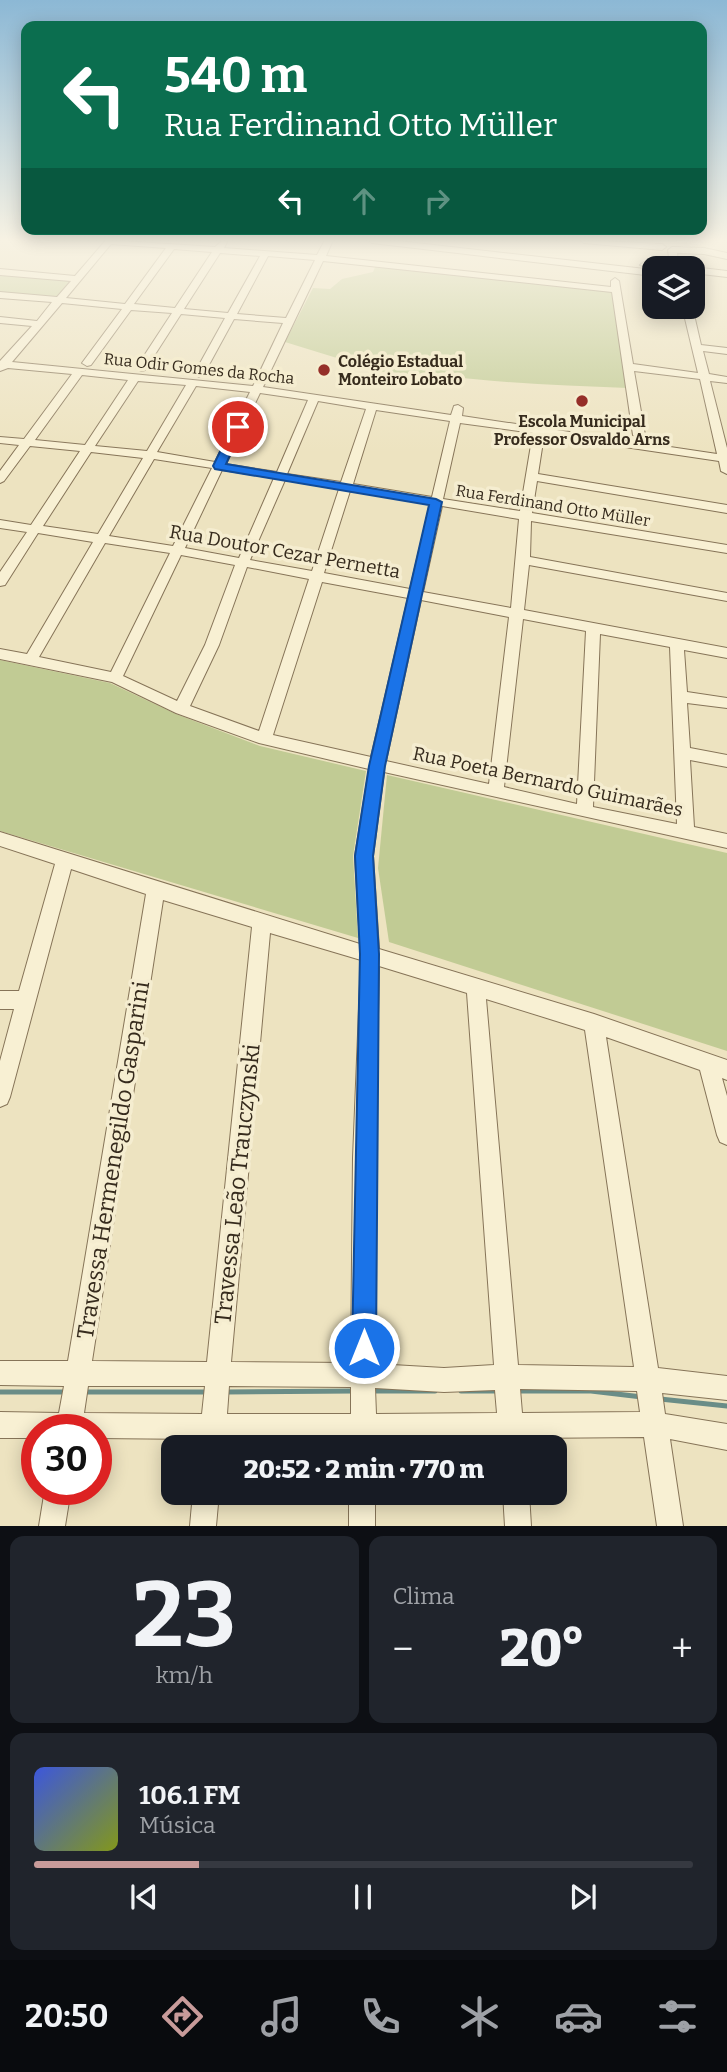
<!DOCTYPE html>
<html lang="pt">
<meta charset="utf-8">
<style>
body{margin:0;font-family:Bitter,serif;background:#20242c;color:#f1f3f6;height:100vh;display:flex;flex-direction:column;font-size:26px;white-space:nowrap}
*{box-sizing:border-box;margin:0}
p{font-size:23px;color:#9ea1a6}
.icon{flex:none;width:38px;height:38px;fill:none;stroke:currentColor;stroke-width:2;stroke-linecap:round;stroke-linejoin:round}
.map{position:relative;height:1526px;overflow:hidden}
.drawer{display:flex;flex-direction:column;gap:10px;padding:10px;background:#0d0f14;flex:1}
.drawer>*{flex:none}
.top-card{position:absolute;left:21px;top:21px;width:686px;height:214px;border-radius:14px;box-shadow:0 4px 18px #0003;background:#0b6e4f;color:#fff;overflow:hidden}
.fabs{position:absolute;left:642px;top:256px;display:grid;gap:14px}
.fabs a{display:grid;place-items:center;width:63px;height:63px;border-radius:14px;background:#171b24;box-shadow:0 4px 18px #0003;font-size:35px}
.speed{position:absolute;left:21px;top:1414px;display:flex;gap:14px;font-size:35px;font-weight:700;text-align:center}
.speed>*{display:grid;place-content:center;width:91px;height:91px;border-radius:50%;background:#171b24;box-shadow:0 4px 18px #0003;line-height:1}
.speed .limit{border:10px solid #d22;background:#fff;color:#111}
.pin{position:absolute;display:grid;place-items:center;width:60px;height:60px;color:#fff;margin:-30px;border:4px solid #fff;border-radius:50%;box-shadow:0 2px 7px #0007}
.me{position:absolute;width:77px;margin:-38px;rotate:0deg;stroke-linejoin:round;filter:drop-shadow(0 0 5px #0008)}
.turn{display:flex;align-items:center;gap:24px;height:147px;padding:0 28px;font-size:32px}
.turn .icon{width:91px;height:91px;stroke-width:2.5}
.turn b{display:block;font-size:49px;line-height:60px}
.lanes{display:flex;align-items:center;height:66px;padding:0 28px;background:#0003;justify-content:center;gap:35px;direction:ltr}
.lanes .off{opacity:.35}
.big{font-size:52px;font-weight:800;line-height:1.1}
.drawer .tile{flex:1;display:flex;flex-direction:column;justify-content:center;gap:10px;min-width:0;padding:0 24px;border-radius:14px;background:#20242c}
.drawer .dial{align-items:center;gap:0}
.dial b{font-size:91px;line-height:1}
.song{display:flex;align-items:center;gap:21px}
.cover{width:84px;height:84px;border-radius:10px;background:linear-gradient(135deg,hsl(230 70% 55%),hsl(70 70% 35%))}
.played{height:7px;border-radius:4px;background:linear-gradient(90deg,#c89b9a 25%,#363941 25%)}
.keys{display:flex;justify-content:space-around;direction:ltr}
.heat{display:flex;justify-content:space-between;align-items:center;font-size:38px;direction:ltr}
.drawer .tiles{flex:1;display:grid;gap:10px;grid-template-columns:1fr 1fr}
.tile:last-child{grid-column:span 2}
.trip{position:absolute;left:161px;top:1435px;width:406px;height:70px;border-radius:14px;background:#171b24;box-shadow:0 4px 18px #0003;font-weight:800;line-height:70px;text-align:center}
.tab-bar{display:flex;height:112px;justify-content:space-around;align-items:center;background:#090b0e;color:#9ea1a6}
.tab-bar .icon{width:49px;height:49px}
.tab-bar .on{color:#c89b9a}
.tab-bar b{font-size:32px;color:#f1f3f6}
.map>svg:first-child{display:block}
.green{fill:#c1cb94}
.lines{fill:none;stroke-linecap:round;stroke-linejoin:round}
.stream{stroke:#6a8d87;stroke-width:5}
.minor-casing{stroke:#867458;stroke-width:2}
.minor{fill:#f8f0d3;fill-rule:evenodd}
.route{fill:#1a73e8;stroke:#114b97;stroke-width:2}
.poi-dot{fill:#952f29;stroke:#f5edd0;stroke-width:2.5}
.labels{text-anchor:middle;stroke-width:7;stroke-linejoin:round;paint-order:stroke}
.far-poi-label{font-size:16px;font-weight:bold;fill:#362b1d;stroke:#f5edd0;text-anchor:start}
.far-street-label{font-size:16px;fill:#362b1d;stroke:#f5edd0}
.street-label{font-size:19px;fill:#362b1d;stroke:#f5edd0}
.near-street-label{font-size:23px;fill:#362b1d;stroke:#f5edd0}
</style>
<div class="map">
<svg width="727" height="1526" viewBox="0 0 727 1526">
<rect width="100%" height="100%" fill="#ede3c0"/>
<g class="green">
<path d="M376,265l241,26 -1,29 12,68c-65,-2 -128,-5 -192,-13l-2,4 -55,-8 -94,-29 28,-54 17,1 12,-10 31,-7z"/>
<path d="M0,275l70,6 -15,17 -55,-5z"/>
<path d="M0,660l110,23 66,31 84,32 106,25 -13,85 5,82 -358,-107z"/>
<path d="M387,775l340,78v198l-338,-109 -11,-74z"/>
</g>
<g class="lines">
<g class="stream">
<path d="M373,1391h62"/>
<path d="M461,1391h37"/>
<path d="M517,1391h74l51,6"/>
<path d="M0,1392h64"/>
<path d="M83,1392h125"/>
<path d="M226,1392l129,-1"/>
<path d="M660,1399l67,7"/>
</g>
<g class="minor-casing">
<g id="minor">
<path d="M106,240l109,7 8,-7 4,2 -3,6 93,7 8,-15h8l-7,16 285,31v-6l4,-3 4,3 14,83 65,9 -16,-67h10l9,39 26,3v6l-24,-3 6,23 18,3v6l-17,-2 17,67v26l-6,-3 -2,-10 -175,-26 -6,39 189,31v8l-190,-32 -5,32 195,32v8l-196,-32 -1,36 197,36v8l-198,-36 -5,45 203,38v10l-43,-8 3,42 40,6v10l-40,-5 3,45 37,7v12l-37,-7 4,67 33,7v14l-343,-76 -11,84 6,93 215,65 133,46v20l-5,-2 5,18v49l-7,-3 -3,-7 -17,-65 -94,-33 52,331 69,8v24l-65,-7 3,21 62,10v26l-57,-11 13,87h-26l-13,-89 -120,1 1,9h-26v-9l-123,1v8h-26v-8h-126v8h-26l1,-8 -103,-1v-8h-59v8h-37v-26l59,1 5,-27 -64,-1v-24h68l78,-467 -75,-25 -61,228 -3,7 -7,3v-46l14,-52h-14v-18h19l36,-127 -55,-18v-14l360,112 -5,-88 14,-87 -110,-26 -83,-30 -64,-31 -112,-23v-10l27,5 66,-112 -55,-9 -33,52 -5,1v-14l27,-40 -27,-4v-8l31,5 49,-74 -50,-5 -26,35 -4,2v-12l19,-26 -19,-2v-6l24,2 48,-65 -64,-6 -8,3v-10l32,-35 -32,-3v-6l37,4 15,-19 -52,-4v-6l57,5 14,-16 -71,-6v-6l75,7zM111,244l55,4 -41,56 -59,-6zM174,249l38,3 -37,56 -41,-4zM220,253l40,3 -32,57 -44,-4zM268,256l47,4 -29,58 -49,-4zM323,261l289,31 21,143 6,3 6,-3 -11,-64 66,8 17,75 -255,-38 1,-8 -5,-3 -4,1 -3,9 -188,-28zM62,303l60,6 -40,54 5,3 4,-1 40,-55 41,3 -36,55 5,3 4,-1 36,-56 44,4 -31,56 5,3 5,-3 30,-55 49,4 -30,63 -241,-24zM82,375l46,5 -43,65 -50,-5zM138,381l48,4 -39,66 -52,-5zM196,386l54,6 -35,70 -58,-10zM260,393l48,7 -31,72 -51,-8zM318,401l48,8 -25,73 -54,-8zM376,410l74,11 -18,76 -79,-13zM460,423l73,10 -13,78 -77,-12zM91,452l52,6 -45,76 -55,-8zM154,459l58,9 -39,78 -64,-10zM222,470l52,8 -35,80 -54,-10zM285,480l54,9 -27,82 -62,-11zM350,491l80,13 -20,85 -86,-16zM442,506l77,13 -8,89 -88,-16zM105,543l65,10 -59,119 -72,-15zM181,555l54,10 -30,80 -28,56 -54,-25zM247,567l62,12 -50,152 -69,-25 29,-61zM322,582l86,16 -37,159 -98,-22zM421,600l88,17 -20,167 -103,-23zM523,619l63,12 -9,173 -73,-17zM600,634l70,13 7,177 -84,-17zM163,900l89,27 -45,435 -115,-1zM270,933l91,27 -8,198 -2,205 -120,-1zM379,966l88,27 27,372 -50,3 -69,-4v-206zM486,999l99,31 49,337 -116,-2zM88,1386h117l-3,28 -118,-1zM229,1386l122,1v27h-124zM375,1388l69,4 51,-2 2,23 -121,1zM520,1389l117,2 3,21 -118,1z"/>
<path d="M368,240h22l264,30v6l-282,-33z"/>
<path d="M580,240l82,4 4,3 -4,3 -78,-7z"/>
<path d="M672,247l32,1 23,5v6l-23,-5 -27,-1 2,15 -25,1 -14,-4 4,-3 26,3 -2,-15z"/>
<path d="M693,267l34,4v6l-34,-4z"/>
<path d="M45,1489h26l-6,37h-26z"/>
<path d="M193,1493h26l-3,33h-26z"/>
<rect x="349" y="1493" width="26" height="33"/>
<path d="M503,1493h26l2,33h-26z"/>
</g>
</g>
<use href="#minor" class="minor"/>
</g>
<linearGradient id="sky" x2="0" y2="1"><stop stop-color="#8cb8d5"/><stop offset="0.53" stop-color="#f7f2e3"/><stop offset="1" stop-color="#f7f2e3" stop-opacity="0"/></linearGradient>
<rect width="727" height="453" fill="url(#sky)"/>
<path class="route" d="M238,424l5,3 -17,37 210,35 6,3 -57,264 -12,90 6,98 -3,394 -4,9 -8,3 -9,-3 -3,-9 8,-394 -5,-98 14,-90 60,-261 -214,-36 -2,-3 19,-39z"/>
<g class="poi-dot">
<circle cx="324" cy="370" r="7"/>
<circle cx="582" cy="401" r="7"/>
</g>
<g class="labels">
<g class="far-poi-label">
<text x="338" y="367">Colégio Estadual<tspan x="338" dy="18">Monteiro Lobato</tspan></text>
<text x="582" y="427" text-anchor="middle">Escola Municipal<tspan x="582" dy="18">Professor Osvaldo Arns</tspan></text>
</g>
<g class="far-street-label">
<text transform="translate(199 368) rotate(6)" y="6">Rua Odir Gomes da Rocha</text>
<text transform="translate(553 505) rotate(9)" y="6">Rua Ferdinand Otto Müller</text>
</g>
<g class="street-label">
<text transform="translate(285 551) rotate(10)" y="7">Rua Doutor Cezar Pernetta</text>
<text transform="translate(548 781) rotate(12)" y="7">Rua Poeta Bernardo Guimarães</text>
</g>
<g class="near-street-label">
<text transform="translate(113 1160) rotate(-81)" y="8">Travessa Hermenegildo Gasparini</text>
<text transform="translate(237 1184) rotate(-84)" y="8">Travessa Leão Trauczynski</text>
</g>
</g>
</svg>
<div class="fabs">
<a><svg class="icon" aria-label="layers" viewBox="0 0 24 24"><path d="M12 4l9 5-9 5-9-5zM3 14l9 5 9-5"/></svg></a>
</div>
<div class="speed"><div class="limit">30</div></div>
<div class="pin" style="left:238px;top:427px;background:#d93025"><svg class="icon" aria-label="arrive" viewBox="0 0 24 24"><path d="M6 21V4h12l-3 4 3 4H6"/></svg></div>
<svg class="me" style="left:364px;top:1348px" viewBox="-20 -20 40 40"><circle r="17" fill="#1a73e8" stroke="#fff" stroke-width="3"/><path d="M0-11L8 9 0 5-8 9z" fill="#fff"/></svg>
<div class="trip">20:52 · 2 min · 770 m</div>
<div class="top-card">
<div class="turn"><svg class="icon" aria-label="left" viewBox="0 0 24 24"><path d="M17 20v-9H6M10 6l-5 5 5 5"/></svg><div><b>540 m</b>Rua Ferdinand Otto Müller</div></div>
<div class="lanes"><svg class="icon" aria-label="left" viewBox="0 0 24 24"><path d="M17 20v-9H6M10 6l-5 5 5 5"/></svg><svg class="icon off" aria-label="ahead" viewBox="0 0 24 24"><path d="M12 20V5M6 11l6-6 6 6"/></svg><svg class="icon off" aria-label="right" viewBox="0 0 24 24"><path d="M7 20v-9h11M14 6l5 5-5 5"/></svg></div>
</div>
</div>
<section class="drawer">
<div class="tiles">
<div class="tile dial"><b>23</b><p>km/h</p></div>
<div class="tile"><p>Clima</p>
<div class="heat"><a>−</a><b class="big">20°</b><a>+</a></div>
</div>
<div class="tile">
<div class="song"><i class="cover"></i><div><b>106.1 FM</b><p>Música</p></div></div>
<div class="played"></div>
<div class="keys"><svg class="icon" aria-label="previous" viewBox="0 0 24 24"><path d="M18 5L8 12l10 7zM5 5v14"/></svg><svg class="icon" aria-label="pause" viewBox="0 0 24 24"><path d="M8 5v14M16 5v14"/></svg><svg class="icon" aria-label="next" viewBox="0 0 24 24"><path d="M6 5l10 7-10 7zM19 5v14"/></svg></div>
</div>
</div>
</section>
<nav class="tab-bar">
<b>20:50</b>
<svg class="icon on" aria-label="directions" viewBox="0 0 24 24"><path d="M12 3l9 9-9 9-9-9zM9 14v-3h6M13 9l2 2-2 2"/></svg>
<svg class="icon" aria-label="music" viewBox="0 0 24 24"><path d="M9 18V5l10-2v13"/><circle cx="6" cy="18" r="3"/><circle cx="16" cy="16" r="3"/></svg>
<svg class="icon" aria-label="phone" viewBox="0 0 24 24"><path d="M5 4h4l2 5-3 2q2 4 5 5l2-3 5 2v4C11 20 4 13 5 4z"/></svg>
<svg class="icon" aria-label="climate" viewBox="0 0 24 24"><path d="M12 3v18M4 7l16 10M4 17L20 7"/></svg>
<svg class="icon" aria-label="car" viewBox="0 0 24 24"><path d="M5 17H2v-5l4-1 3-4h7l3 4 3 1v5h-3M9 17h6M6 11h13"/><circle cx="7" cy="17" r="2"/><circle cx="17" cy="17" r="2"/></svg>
<svg class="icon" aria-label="filters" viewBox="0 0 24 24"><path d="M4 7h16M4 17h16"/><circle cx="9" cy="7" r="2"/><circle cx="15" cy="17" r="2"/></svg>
</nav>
